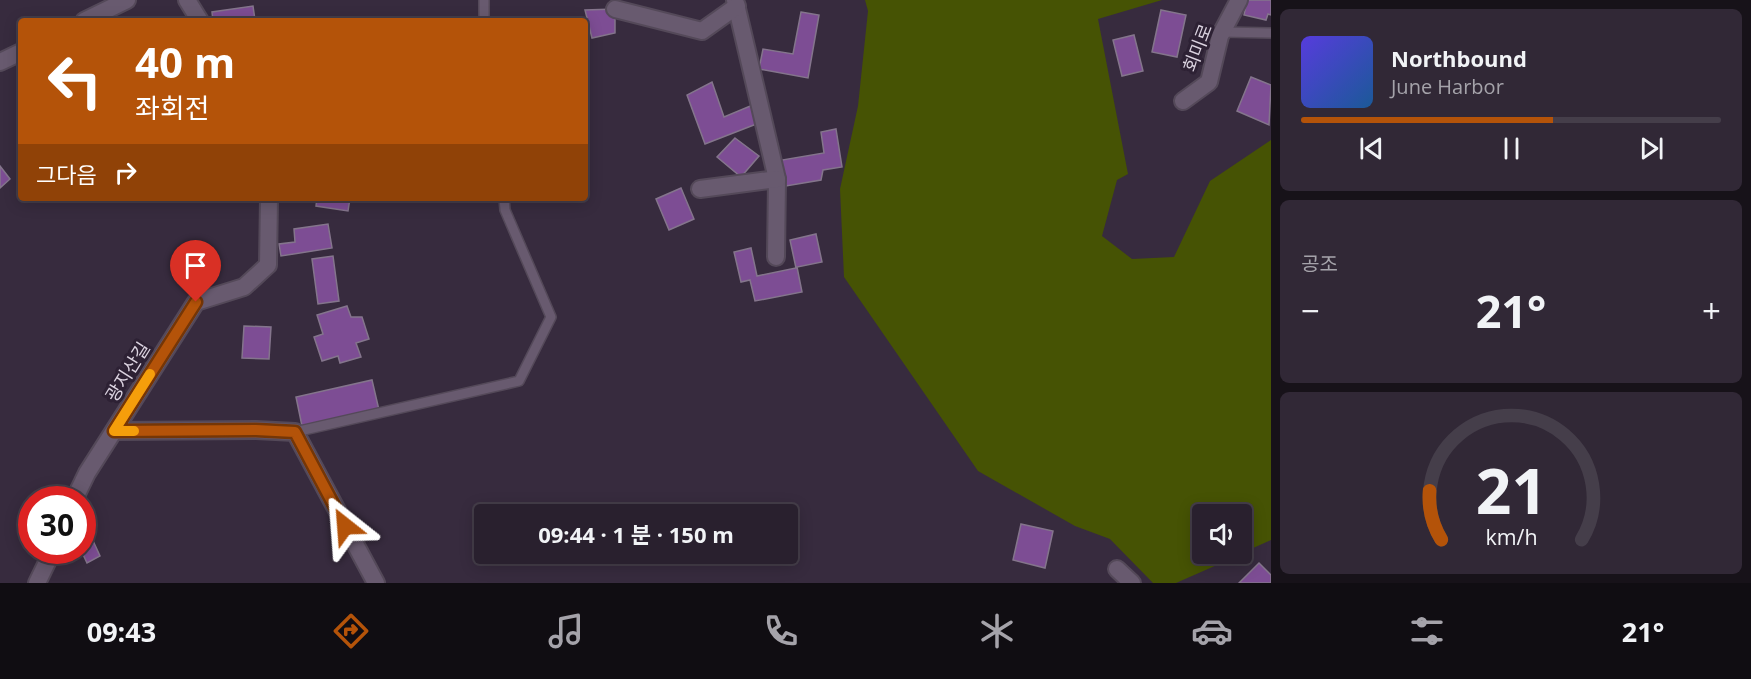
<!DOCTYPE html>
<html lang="ko">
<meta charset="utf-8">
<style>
body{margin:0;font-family:"Open Sans","Noto Sans KR",sans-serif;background:#312836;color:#f1f3f6;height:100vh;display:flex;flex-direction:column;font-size:22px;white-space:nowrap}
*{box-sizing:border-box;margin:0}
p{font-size:20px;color:#a5a3aa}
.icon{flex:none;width:33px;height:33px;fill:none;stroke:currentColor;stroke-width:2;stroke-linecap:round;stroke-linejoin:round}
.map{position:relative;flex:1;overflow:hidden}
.details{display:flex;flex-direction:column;gap:9px;padding:9px;background:#171219;width:480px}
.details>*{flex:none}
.hud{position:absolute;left:18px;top:18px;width:570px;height:183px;border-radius:6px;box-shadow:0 3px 15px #0003,0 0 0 2px #453e4a;background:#b45309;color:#fff;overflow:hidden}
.tools{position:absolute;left:1192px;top:504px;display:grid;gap:12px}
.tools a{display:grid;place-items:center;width:60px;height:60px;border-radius:6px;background:#29202e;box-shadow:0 3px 15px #0003,0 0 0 2px #453e4a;font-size:30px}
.speed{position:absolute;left:18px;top:486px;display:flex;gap:12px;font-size:30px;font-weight:700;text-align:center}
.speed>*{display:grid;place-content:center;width:78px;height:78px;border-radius:50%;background:#29202e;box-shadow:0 3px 15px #0003,0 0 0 2px #453e4a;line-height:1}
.speed .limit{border:9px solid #d22;background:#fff;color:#111}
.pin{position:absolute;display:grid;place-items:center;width:51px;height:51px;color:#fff;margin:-62px -26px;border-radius:50% 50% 50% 0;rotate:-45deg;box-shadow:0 0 6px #0007}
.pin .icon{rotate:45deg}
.me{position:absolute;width:66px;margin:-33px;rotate:332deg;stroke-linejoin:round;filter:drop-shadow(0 0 4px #0008)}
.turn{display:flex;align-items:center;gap:21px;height:126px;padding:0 18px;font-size:27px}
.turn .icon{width:78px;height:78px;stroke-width:2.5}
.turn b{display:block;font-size:42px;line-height:51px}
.then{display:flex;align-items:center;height:57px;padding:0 18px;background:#0003;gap:12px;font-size:22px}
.big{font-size:45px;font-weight:700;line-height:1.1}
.details .tile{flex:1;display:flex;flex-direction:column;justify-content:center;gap:9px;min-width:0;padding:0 21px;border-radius:9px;background:#312836}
.details .dial{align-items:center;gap:0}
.dial svg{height:156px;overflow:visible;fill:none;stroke:#453e4a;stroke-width:7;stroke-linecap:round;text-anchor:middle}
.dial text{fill:#f1f3f6;stroke:none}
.song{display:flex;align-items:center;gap:18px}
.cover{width:72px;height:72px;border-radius:9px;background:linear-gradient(135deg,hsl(250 70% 55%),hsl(210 70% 35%))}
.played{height:6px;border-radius:3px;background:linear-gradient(90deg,#b45309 60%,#453e4a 60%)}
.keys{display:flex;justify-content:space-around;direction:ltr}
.heat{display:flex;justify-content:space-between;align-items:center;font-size:33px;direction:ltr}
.trip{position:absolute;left:474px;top:504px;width:324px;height:60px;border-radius:6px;background:#29202e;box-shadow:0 3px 15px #0003,0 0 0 2px #453e4a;font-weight:700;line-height:60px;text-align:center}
.tabs{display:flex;height:96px;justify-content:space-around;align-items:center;background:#100d12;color:#a5a3aa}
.tabs .icon{width:42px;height:42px}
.tabs .active{color:#b45309}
.tabs b{font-size:27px;color:#f1f3f6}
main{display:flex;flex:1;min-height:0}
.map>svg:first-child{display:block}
.green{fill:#465304}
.building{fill:#7d4d94;stroke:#84758c;stroke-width:1.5}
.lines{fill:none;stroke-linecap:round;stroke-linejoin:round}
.service-casing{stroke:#544959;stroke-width:12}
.minor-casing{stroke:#544959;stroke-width:20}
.service{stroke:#685a6f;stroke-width:9}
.minor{stroke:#685a6f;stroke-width:16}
.route-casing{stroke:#753606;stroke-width:15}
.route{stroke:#b45309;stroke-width:10}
.slow{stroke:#f59e0b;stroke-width:10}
.labels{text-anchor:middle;stroke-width:6;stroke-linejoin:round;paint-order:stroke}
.street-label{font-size:18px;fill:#dbd3e0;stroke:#2d2134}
</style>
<main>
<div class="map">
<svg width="1271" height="583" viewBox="0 0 1271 583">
<rect width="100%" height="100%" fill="#372b3e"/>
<path class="green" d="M865,0h297l-64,19 30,155 -11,6 -15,56 30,23 42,-2 36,-76 61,-41v400l-29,13v-39h-39v40h39l-66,29h-23l-43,-44 -35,-13 -97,-55 -134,-194 -4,-88 18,-83 10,-95z"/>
<g class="building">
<path d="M1247,0h24v15l-3,-1 -2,6 -22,-5z"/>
<path d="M253,6l2,14 12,-1v2h-54l-1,-9z"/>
<path d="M615,9v24l-23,5 -7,-28z"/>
<path d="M1161,10l25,5 -9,42 -25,-5z"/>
<path d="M801,12l18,3 -11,63 -49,-9 4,-20 30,5z"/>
<path d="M1134,35l9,36 -21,5 -9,-36z"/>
<path d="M1251,77l20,8 -2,40 -32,-14z"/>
<path d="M712,82l12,35 31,-13 4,19 -54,21 -18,-49z"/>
<path d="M836,129l6,38 -19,3 -2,10 -35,6 -4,-26 42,-7 -3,-21z"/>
<path d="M735,138l24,18 -18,21 -24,-20z"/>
<path d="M0,166l10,13 -10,9z"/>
<path d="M681,188l13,31 -25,11 -13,-31z"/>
<path d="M317,198h33l-2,13 -32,-5z"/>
<path d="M328,224l4,24 -51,8 -2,-12 16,-2 -1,-13z"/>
<path d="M816,234l6,28 -25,5 5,25 -47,9 -5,-21 -9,2 -7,-30 17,-4 6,28 39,-8 -6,-28z"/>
<path d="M333,256l6,45 -21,3 -6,-45z"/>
<path d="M347,306l4,11h11l7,22 -13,4 5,14 -21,6 -2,-7 -16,5 -8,-24 9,-3 -6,-19z"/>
<path d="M244,326l27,1 -2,32 -27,-1z"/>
<path d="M372,380l7,30 -77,16 -6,-29z"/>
<path d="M1021,524l32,7 -8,37 -32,-8z"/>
<path d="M89,532l11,24 -13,7 -6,-13 1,-15z"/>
<path d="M1259,563l12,12v8h-32z"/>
</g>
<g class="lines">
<g class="service-casing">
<g id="service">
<path d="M484,0v21"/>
<path d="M1223,32l48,1"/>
<path d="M295,432l224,-51 32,-64 -46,-107 -1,-12"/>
</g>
</g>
<g class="minor-casing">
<g id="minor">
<path d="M187,0l13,21"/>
<path d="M735,0l42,179 -1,78"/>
<path d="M615,9l87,22 35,-25"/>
<path d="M84,21l43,-21"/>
<path d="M0,62l21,-10"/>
<path d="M1183,101l26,-19 11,-46 19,-36"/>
<path d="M700,189l77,-10"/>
<path d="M114,431l142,-1 39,2 81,151"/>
<path d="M74,500l13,-27 109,-171 48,-15 24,-22 1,-67"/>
<path d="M1117,569l15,14"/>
<path d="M37,583l16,-33"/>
</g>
</g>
<use href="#service" class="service"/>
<use href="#minor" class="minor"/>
</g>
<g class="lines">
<g class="route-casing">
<path id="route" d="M196,302l-82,129 142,-1 39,2 50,94"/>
</g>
<use href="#route" class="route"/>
<path class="slow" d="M134,431h-20l36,-57"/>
</g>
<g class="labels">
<g class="street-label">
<text transform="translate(1198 48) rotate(-69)" y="6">회미로</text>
<text transform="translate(128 372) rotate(-58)" y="6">광지산길</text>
</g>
</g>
</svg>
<div class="tools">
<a><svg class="icon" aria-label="sound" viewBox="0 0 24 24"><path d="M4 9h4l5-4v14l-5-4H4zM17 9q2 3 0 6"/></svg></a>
</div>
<div class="speed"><div class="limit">30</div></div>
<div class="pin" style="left:196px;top:302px;background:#d93025"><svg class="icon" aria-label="arrive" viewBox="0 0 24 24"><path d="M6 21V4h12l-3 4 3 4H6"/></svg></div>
<svg class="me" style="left:345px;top:526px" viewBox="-20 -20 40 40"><path d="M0-17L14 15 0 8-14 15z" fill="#b45309" stroke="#fff" stroke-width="4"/></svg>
<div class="trip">09:44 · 1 분 · 150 m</div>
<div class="hud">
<div class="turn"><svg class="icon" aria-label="left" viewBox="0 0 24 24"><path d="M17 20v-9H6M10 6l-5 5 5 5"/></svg><div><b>40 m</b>좌회전</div></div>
<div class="then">그다음<svg class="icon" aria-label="right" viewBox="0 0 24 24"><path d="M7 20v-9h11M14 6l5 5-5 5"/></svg></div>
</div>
</div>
<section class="details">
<div class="tile">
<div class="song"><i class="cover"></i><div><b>Northbound</b><p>June Harbor</p></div></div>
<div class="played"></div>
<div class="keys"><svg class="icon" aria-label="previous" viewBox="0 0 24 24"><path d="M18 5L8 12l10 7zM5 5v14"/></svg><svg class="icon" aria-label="pause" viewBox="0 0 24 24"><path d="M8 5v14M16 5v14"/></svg><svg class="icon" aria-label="next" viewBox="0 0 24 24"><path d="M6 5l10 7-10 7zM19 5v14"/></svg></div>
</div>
<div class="tile"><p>공조</p>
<div class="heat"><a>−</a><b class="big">21°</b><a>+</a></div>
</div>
<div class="tile dial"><svg viewBox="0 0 100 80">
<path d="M14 69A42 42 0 1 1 86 69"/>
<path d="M14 69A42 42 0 0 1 8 44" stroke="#b45309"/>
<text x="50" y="56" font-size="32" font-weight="700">21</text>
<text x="50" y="72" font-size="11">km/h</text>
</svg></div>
</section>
</main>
<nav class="tabs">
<b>09:43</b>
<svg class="icon active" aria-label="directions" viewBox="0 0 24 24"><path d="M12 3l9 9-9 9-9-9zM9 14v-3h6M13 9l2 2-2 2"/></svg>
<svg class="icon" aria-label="music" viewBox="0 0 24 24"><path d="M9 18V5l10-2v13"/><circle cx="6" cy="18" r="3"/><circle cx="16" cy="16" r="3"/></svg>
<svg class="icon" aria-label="phone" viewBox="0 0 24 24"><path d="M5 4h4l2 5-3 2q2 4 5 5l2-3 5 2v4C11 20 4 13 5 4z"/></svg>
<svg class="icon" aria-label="climate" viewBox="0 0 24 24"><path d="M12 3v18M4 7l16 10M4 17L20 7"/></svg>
<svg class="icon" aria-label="car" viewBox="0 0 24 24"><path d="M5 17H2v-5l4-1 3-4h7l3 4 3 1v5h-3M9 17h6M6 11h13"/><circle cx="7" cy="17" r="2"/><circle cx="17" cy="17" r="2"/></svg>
<svg class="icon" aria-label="filters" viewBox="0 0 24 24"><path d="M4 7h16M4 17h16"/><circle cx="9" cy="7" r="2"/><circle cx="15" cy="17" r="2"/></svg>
<b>21°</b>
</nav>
